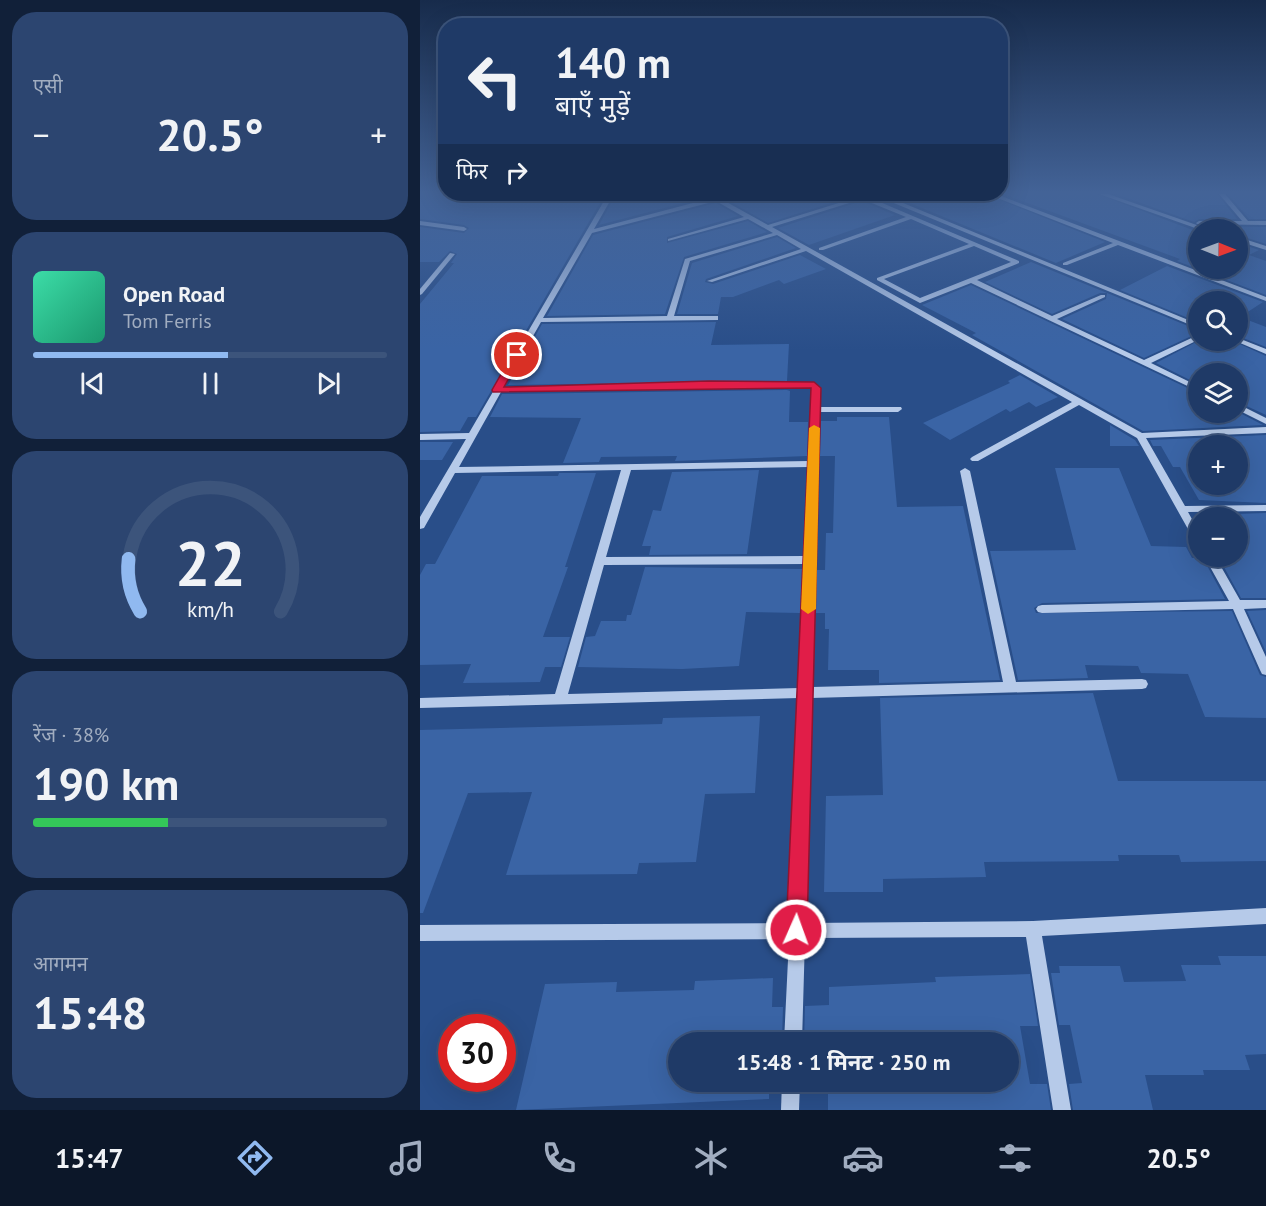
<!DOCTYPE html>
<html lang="hi">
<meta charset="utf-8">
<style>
body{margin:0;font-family:"PT Sans","Noto Sans Devanagari",sans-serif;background:#2c4570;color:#f1f3f6;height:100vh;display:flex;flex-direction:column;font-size:22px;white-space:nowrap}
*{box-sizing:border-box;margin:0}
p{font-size:20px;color:#a1adc0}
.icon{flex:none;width:33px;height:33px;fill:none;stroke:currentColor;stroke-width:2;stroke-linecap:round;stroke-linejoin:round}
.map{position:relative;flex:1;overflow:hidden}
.drawer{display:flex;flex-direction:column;gap:12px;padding:12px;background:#112039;width:420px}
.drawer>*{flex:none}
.guide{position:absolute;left:18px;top:18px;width:570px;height:183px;border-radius:24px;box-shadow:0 6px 24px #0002,0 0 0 2px #3c547b;background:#1f3a67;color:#f1f3f6;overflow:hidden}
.needle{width:39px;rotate:91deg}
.controls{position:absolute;left:768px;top:219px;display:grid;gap:12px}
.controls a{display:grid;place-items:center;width:60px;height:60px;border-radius:50%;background:#1f3a67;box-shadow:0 6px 24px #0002,0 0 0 2px #3c547b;font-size:30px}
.speed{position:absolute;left:18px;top:1014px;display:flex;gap:12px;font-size:30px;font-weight:700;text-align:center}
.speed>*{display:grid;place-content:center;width:78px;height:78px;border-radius:50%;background:#1f3a67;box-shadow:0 6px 24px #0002,0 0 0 2px #3c547b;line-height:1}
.speed .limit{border:9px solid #d22;background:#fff;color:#111}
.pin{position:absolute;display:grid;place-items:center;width:51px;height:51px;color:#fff;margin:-26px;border:3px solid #fff;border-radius:50%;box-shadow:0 2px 6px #0007}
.me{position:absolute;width:66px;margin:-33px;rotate:2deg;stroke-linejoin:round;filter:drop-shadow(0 0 4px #0008)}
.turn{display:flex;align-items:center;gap:21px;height:126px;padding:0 18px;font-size:27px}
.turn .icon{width:78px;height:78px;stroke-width:2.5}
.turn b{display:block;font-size:42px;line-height:51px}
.then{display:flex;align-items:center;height:57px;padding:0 18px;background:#0003;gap:12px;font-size:22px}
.big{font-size:45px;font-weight:700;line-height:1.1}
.drawer .tile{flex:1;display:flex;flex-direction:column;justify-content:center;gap:9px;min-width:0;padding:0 21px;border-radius:24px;background:#2c4570}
.drawer .dial{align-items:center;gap:0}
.dial svg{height:156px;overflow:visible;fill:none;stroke:#3c547b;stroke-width:7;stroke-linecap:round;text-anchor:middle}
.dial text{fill:#f1f3f6;stroke:none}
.song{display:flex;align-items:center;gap:18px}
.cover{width:72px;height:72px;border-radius:9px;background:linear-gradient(135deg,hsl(160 70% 55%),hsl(160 70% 35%))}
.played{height:6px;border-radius:3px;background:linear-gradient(90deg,#90b9f0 55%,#3c547b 55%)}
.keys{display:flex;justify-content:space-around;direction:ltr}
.heat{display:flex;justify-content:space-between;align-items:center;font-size:33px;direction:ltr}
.charge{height:9px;border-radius:4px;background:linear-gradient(90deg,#34c759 38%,#3c547b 0)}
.trip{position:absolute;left:248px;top:1032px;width:351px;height:60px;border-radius:30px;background:#1f3a67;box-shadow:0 6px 24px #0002,0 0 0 2px #3c547b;font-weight:700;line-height:60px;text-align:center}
.tabs{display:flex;height:96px;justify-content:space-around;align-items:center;background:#0c1729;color:#a1adc0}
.tabs .icon{width:42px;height:42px}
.tabs .selected{color:#90b9f0}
.tabs b{font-size:27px;color:#f1f3f6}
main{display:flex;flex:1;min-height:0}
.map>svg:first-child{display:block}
.building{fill:#3a64a5;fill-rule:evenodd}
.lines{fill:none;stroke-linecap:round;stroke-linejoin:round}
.minor{fill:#b6cae9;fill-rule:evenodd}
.route{fill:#e11d48;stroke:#92132f;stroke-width:1.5}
.slow{fill:#f59e0b}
</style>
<main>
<section class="drawer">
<div class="tile"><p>एसी</p>
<div class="heat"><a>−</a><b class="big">20.5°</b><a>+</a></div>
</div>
<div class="tile">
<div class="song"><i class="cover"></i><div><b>Open Road</b><p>Tom Ferris</p></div></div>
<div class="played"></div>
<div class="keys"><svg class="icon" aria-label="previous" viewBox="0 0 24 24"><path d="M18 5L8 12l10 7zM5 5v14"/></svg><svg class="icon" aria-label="pause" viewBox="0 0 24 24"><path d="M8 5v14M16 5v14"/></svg><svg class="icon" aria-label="next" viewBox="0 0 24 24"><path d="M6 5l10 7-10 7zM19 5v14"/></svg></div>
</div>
<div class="tile dial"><svg viewBox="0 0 100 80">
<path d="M14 69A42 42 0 1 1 86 69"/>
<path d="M14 69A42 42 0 0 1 8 42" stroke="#90b9f0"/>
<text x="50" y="56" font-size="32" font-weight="700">22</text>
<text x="50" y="72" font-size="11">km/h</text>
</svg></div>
<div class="tile"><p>रेंज · 38%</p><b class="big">190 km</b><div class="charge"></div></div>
<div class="tile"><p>आगमन</p><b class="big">15:48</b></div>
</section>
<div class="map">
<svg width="846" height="1110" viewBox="0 0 846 1110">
<rect width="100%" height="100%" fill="#294e89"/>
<g class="building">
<path d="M0,194h185l-129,223h-8l-8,14 -40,1v-128l34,-41h-3l6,-9 -7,-3 -11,11h-19v-35l44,6 5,-5 -5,-3 -44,-6z"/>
<path d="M196,194h87l3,3 -107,28z"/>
<path d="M297,194h58l10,5 15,-5 53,2 -85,27z"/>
<path d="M468,194h97l120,48 -49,21z"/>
<path d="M583,194h94l101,38v36h40v-25l21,7 -10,5 17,6v34l-89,-34 3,-2z"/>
<path d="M696,194h101l20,25h-38l-5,3z"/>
<path d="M808,194h38v25h-17z"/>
<path d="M442,201l33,14 -86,30 -31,-17z"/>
<path d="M296,203l22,13 -71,21v6l81,-22 19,11 -83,25 -19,57 -118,2 46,-81z"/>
<path d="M788,226l58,1v17l-28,-9v-5h-25z"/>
<path d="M357,237l19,11 -90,31 -1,3 8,2 87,-29 26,14 -42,15 -5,-4 -46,17h-12l-3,17h-41l15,-51z"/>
<path d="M611,262l167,68v3l-54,25 -82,-39 44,-20 1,-6h-7l-48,21 -67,-32z"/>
<path d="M747,266l96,36 -23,15 26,10v20l-28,-11v-34h-40v20l-78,-32z"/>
<path d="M551,285l227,108v19h40l25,13 -120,6 -171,-96 4,-2 -54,-28z"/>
<path d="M296,322l-5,23 78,-1 -2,37 -279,4 34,-61z"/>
<path d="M780,340h31l35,16v59l-28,-13v-28h-40v10l-42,-21z"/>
<path d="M600,375l38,22 -22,10 -7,-5 -19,10 -4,-3 -56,31 -27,-17 87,-40 -2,-2z"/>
<path d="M367,390l3,1 -1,31h19l-1,34 -132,5 2,-5 -76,1 -2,5 -36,1 18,-45 -91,-1 12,-23z"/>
<path d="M417,417h52l8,90 66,-1 37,174 -121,3v-13h-51l1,-41h-4v-16h-9l1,-43h8l1,-37h7l2,-77h-15l1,-35h16z"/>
<path d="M690,425l25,15 4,6h-29z"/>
<path d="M846,435v68l-67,-3 -19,-33h-7l-12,-21h-8l-3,-6zM778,446h40v38h-40z"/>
<path d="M0,442h33l-11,18h-22z"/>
<path d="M635,468h64l32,78 35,1 6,11h11l22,41 -183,4 -8,5 2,5 196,-2 28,64 6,2v41l-61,-1 -17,-43 -47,-1 -3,-7 -53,-1 3,13 -70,2 -28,-129 86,-1z"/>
<path d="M339,470l-12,84 -98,1 2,-9h-9l11,-36 8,1 11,-39z"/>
<path d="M139,473h37l-31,94h3l-25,70h27l-9,30h-16l-5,15 -77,1 8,-19 -51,1v-90l6,-11h9l47,-88h76z"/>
<path d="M846,513v85h-25l-22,-40h19v-40l-4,-4z"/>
<path d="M225,567l157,2 -2,44 -54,-1 -7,54 -57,3 -104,-2 8,-30 9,-1 6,-15h25l1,-6h4z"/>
<path d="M846,610v42l-19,-41z"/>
<path d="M673,693l25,88h148v80l-85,1 -2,-7h-61l1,6 -135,1 2,15 -103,2v13h-59l2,-96 57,-1 -3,-97z"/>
<path d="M340,716l-5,77 -50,1 -9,68 -57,1 -2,11 -131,1 26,-83 -64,1 -45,120h-3v-183l242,-6 1,-6z"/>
<path d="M798,956h48v98l-21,1 5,15h-47l1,5h-59l8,35h-80l-4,-26 13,-1 -12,-58h-11l-8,-52h9l-1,-7h61l4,16 62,-1 -5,-16h40z"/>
<path d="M610,974l8,52h-18l10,58h17l4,26h-223v-28h180v-40h-204l1,-36 24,-1v-18l107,-5 -1,-5z"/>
<path d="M353,978l-1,29h11l-1,35h-104v40h91v17l-253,11 29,-126 72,-2 -1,10 78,-2 1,-9z"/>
</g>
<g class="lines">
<g class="minor">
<path d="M188,194h6l-20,35 118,-31 -7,-4h7l56,31 90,-28 -5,-3h8l158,67v2l-42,17 75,36 49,-21h4v2l-48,22 87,41 54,-25v5l-47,23 47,23v5l-227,-108 -51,20 -43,-23v-2l92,-34 -58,-25 -88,31h-4v-2l87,-31 -44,-18 -90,28 370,206 124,-6v6l-120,5 39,68 81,-1v6l-78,1 10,18v12l-5,-4 -56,-100 -58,-33 -101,56h-6l-2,-2 2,-2 100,-55 -266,-151 -94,31 -5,-1 94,-32 -24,-14 -87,26 -16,55h44v4l-177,2 -37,65 305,-4 11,5v19h81l1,2 -4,3h-79l-7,275 191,-5 -43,-211 5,-3 5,3 46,211 126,-3 4,1 2,4 -2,4 -4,1 -331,9 -6,225 228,-2 233,-13v16l-224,12 29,174h-18l-27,-173 -221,1 -3,104h-18l5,-103 -369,2v-16l369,-2 10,-225 -379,10v-10l135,-4 66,-224 -166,3 -31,55 -4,1v-12l46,-78 -46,1v-6l49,-1zM296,201l28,16 -76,22v2l80,-22 25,14 -88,26 -18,57 -124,2 49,-85zM554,246l37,16 -91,36 -36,-19zM388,387l4,2 -3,72 -350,6 42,-75zM389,467l-4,89 -199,1 25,-87zM385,564l-6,124 -231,6 36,-129z"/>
<path d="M567,194h9l270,103v4l-148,-56 -51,20h-4v-2l50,-20z"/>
<path d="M679,194h9l103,36h-10z"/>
<path d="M799,194h6l23,27h18v4l-69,-1 -1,-1 3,-2h43z"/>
<path d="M466,196l312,128v4l-314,-129z"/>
<path d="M0,221l44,6 3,2 -3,2 -44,-6z"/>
<path d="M818,237l28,9v4l-28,-9z"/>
<path d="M30,253l5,1 -33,40 -2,1v-6z"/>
<path d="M818,338l28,11v5l-33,-14h5z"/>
<path d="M818,404l28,14v6l-28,-14z"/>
<path d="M784,556h11l25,44h26v8l-22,1 22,48v18l-4,-1 -2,-4 -27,-61 -191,4 -4,-1 -2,-3 2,-3 4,-1 187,-4z"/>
<path d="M362,1082h18l-1,28h-18z"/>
</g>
</g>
<linearGradient id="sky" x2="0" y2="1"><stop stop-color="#172b4b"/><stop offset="0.55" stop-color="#436397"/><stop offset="1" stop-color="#436397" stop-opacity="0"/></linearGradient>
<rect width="846" height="350" fill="url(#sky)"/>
<path class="route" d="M97,352l5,3 -18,32 205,-6 105,1 7,6 -14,542 -3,8 -8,3 -7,-3 -3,-8 25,-542 -318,4 -1,-2 20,-35z"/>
<path class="slow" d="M394,425l6,3 -4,181 -8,5 -7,-5 8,-181z"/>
</svg>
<div class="controls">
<a><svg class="needle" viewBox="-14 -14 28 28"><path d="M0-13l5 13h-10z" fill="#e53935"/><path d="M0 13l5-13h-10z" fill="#a1adc0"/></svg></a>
<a><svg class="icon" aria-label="search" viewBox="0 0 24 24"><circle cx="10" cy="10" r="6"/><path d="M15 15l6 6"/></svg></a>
<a><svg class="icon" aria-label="layers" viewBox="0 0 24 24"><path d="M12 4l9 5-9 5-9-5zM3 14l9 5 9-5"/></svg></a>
<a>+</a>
<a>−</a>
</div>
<div class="speed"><div class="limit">30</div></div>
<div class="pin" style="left:97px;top:355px;background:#d93025"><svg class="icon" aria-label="arrive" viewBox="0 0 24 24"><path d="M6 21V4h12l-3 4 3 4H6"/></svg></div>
<svg class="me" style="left:376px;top:930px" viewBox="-20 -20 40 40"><circle r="17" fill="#e11d48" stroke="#fff" stroke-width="3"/><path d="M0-11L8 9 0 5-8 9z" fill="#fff"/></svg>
<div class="trip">15:48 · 1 मिनट · 250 m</div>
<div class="guide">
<div class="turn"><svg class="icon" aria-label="left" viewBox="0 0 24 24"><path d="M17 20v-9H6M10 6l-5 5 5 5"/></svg><div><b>140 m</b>बाएँ मुड़ें</div></div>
<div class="then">फिर<svg class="icon" aria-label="right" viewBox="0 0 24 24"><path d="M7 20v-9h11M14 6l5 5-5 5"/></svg></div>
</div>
</div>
</main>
<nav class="tabs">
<b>15:47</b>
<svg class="icon selected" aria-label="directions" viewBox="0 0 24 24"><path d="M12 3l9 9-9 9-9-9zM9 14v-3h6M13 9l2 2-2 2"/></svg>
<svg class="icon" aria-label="music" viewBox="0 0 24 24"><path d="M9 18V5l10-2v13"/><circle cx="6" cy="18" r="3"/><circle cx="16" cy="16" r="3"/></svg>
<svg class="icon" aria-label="phone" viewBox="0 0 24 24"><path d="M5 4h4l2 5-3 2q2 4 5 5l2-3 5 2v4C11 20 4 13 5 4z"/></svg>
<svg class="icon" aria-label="climate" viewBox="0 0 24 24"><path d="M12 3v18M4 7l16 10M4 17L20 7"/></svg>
<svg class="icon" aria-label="car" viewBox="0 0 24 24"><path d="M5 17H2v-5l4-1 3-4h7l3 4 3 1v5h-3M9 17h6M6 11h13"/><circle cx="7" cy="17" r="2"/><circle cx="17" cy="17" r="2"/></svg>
<svg class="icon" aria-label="filters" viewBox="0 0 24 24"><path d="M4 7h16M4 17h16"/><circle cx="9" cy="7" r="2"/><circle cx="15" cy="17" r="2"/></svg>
<b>20.5°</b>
</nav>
